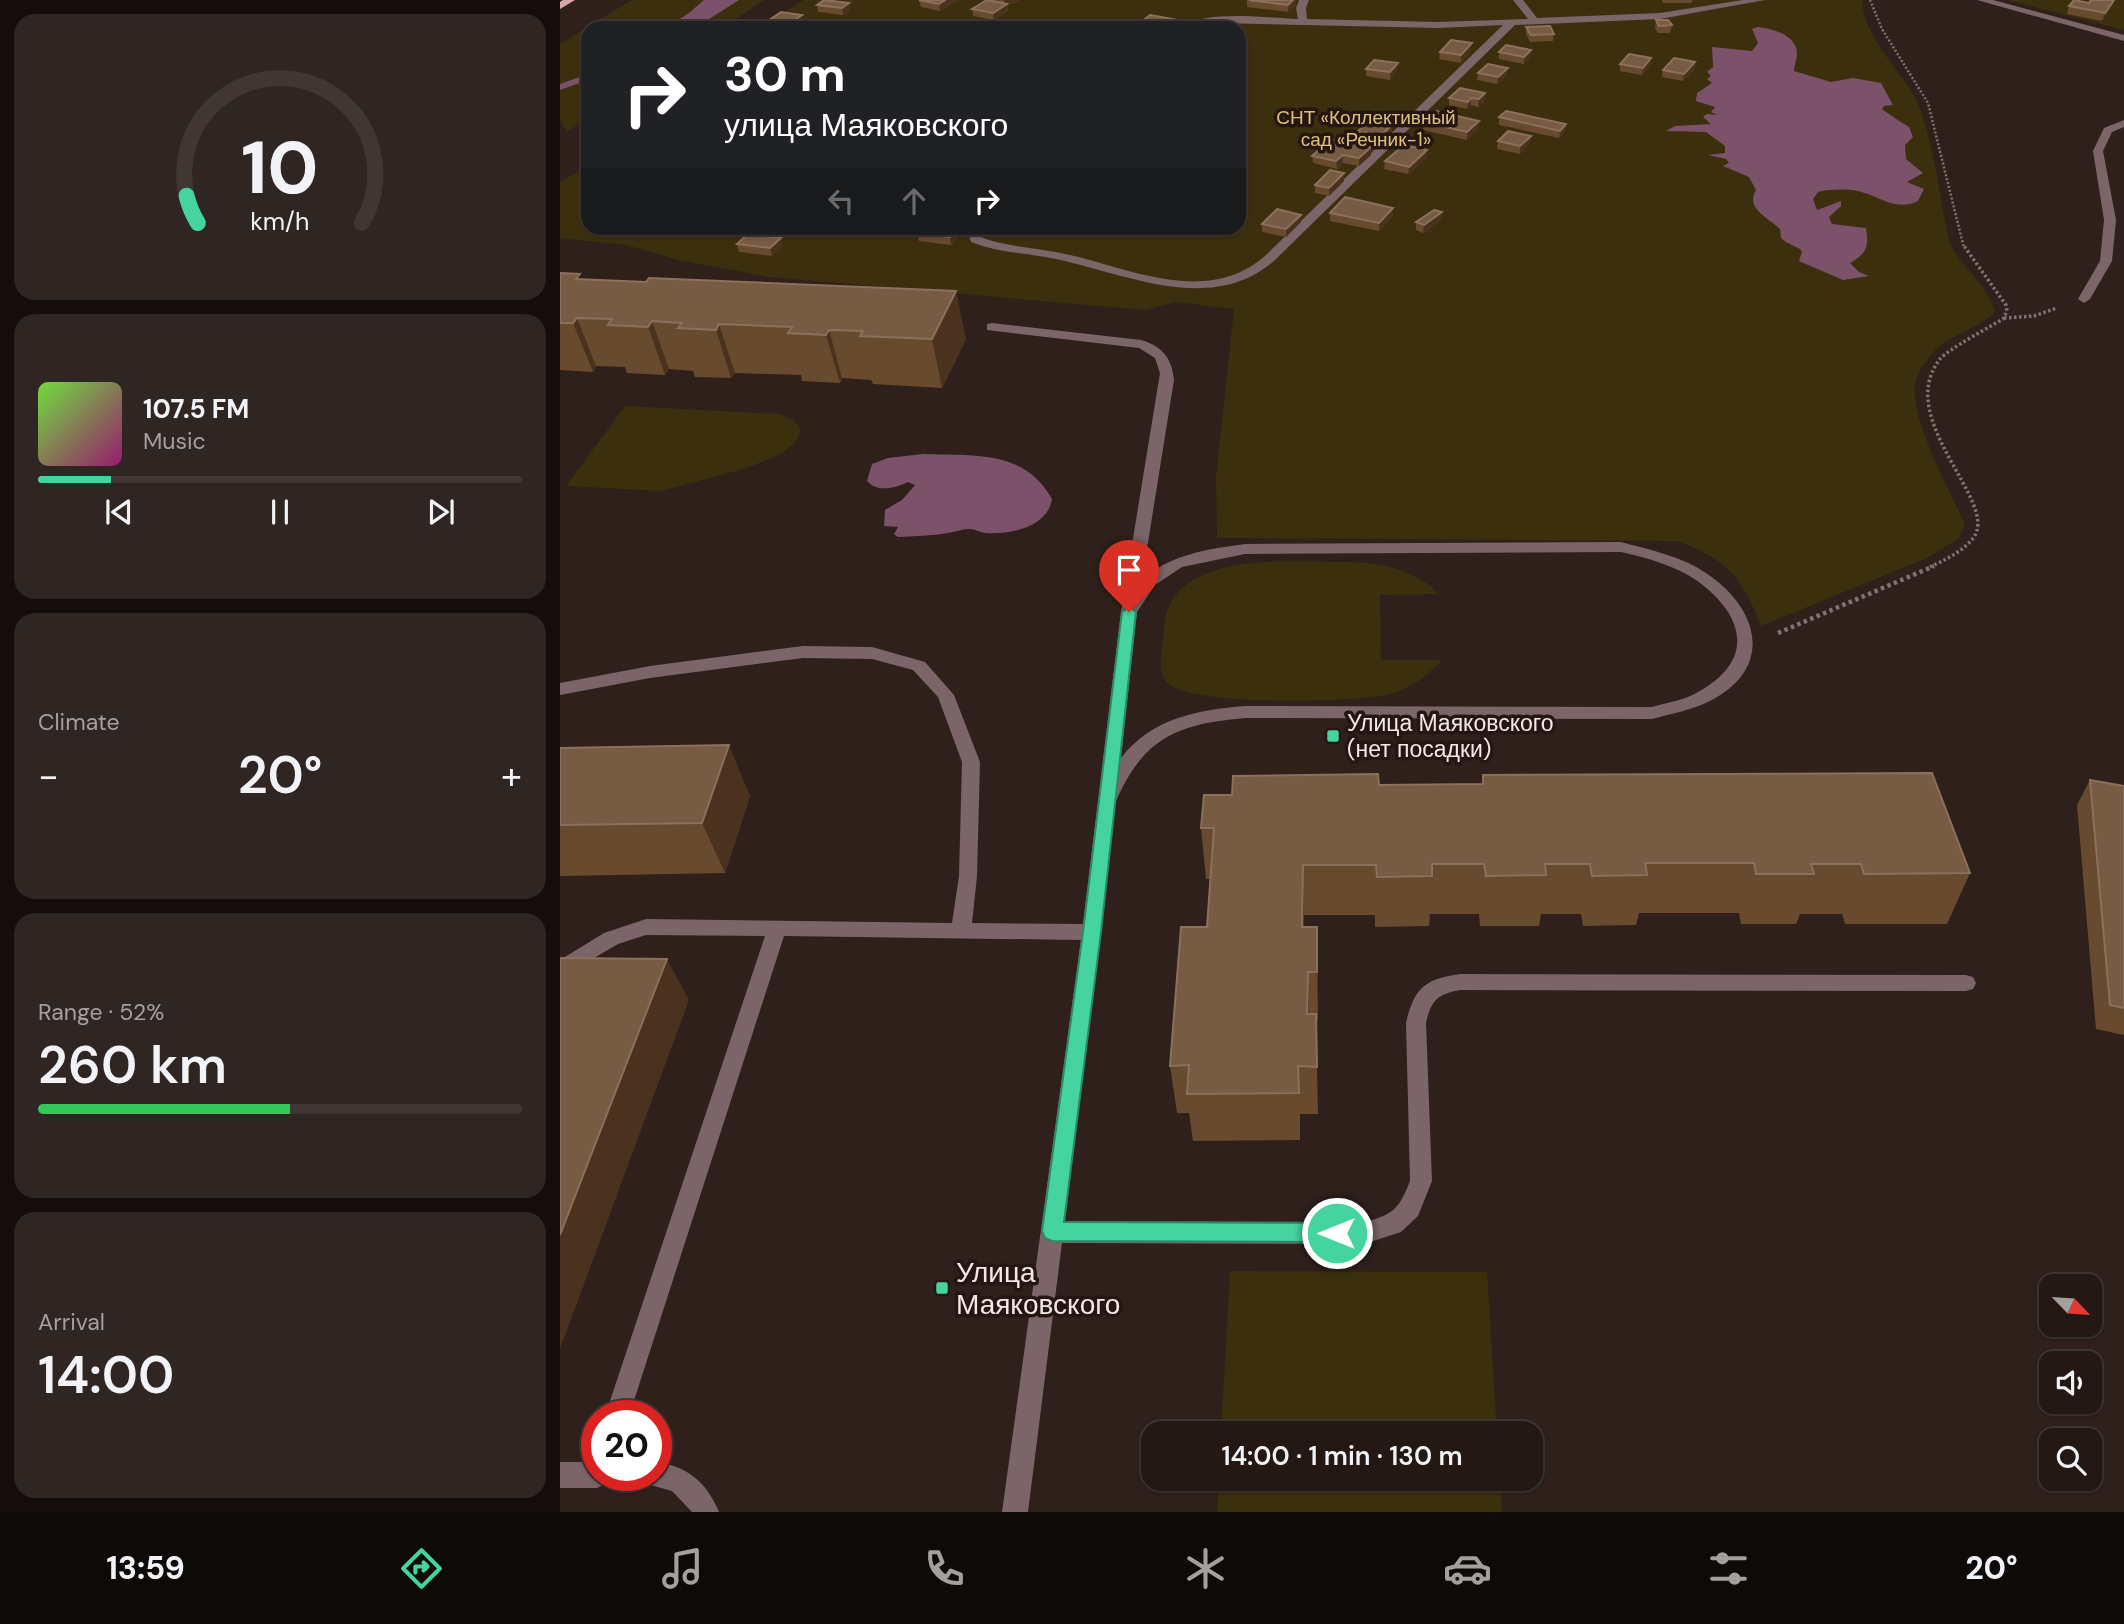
<!DOCTYPE html>
<meta charset="utf-8">
<style>
body{margin:0;font-family:"DM Sans",sans-serif;background:#2f2522;color:#f1f3f6;height:100vh;display:flex;flex-direction:column;font-size:26px;white-space:nowrap}
*{box-sizing:border-box;margin:0}
p{font-size:23px;color:#a3a0a0}
.icon{flex:none;width:38px;height:38px;fill:none;stroke:currentColor;stroke-width:2;stroke-linecap:round;stroke-linejoin:round}
.map{position:relative;flex:1;overflow:hidden}
.sheet{display:flex;flex-direction:column;gap:14px;padding:14px;background:#130d0b;width:560px}
.sheet>*{flex:none}
.top-card{position:absolute;left:21px;top:21px;width:665px;height:214px;border-radius:21px;box-shadow:0 2px 5px #0004,0 0 0 2px #403734;background:#202124;color:#fff;overflow:hidden}
.needle{width:46px;rotate:115deg}
.buttons{position:absolute;left:1479px;top:1274px;display:grid;gap:14px}
.buttons a{display:grid;place-items:center;width:63px;height:63px;border-radius:14px;background:#231814;box-shadow:0 2px 5px #0004,0 0 0 2px #403734;font-size:35px}
.speed{position:absolute;left:21px;top:1400px;display:flex;gap:14px;font-size:35px;font-weight:700;text-align:center}
.speed>*{display:grid;place-content:center;width:91px;height:91px;border-radius:50%;background:#231814;box-shadow:0 2px 5px #0004,0 0 0 2px #403734;line-height:1}
.speed .limit{border:10px solid #d22;background:#fff;color:#111}
.pin{position:absolute;display:grid;place-items:center;width:60px;height:60px;color:#fff;margin:-72px -30px;border-radius:50% 50% 50% 0;rotate:-45deg;box-shadow:0 0 7px #0007}
.pin .icon{rotate:45deg}
.me{position:absolute;width:77px;margin:-38px;rotate:270deg;stroke-linejoin:round;filter:drop-shadow(0 0 5px #0008)}
.turn{display:flex;align-items:center;gap:24px;height:147px;padding:0 28px;font-size:32px}
.turn .icon{width:91px;height:91px;stroke-width:2.5}
.turn b{display:block;font-size:49px;line-height:60px}
.lanes{display:flex;align-items:center;height:66px;padding:0 28px;background:#0003;justify-content:center;gap:35px;direction:ltr}
.lanes .off{opacity:.35}
.big{font-size:52px;font-weight:600;line-height:1.1}
.sheet .widget{flex:1;display:flex;flex-direction:column;justify-content:center;gap:10px;min-width:0;padding:0 24px;border-radius:21px;background:#2f2522}
.sheet .dial{align-items:center;gap:0}
.dial svg{height:182px;overflow:visible;fill:none;stroke:#403734;stroke-width:7;stroke-linecap:round;text-anchor:middle}
.dial text{fill:#f1f3f6;stroke:none}
.song{display:flex;align-items:center;gap:21px}
.cover{width:84px;height:84px;border-radius:10px;background:linear-gradient(135deg,hsl(100 70% 55%),hsl(320 70% 35%))}
.played{height:7px;border-radius:4px;background:linear-gradient(90deg,#45d49f 15%,#403734 15%)}
.keys{display:flex;justify-content:space-around;direction:ltr}
.heat{display:flex;justify-content:space-between;align-items:center;font-size:38px;direction:ltr}
.charge{height:10px;border-radius:5px;background:linear-gradient(90deg,#34c759 52%,#403734 0)}
.trip{position:absolute;left:581px;top:1421px;width:402px;height:70px;border-radius:21px;background:#231814;box-shadow:0 2px 5px #0004,0 0 0 2px #403734;font-weight:600;line-height:70px;text-align:center}
.menu{display:flex;height:112px;justify-content:space-around;align-items:center;background:#0e0a08;color:#a3a0a0}
.menu .icon{width:49px;height:49px}
.menu .on{color:#45d49f}
.menu b{font-size:32px;color:#f1f3f6}
main{display:flex;flex:1;min-height:0}
.map>svg:first-child{display:block}
.green{fill:#3c2f0d}
.water{fill:#7b526a}
.lines{fill:none;stroke-linecap:round;stroke-linejoin:round}
.stream{fill:#7b526a;fill-rule:evenodd}
.path-far2{stroke:#81736f;stroke-width:2.5;stroke-dasharray:2 2;stroke-linecap:butt}
.path-far1{stroke:#81736f;stroke-width:3.5;stroke-dasharray:2.5 2.5;stroke-linecap:butt}
.path{stroke:#81736f;stroke-width:4.5;stroke-dasharray:3.5 3.5;stroke-linecap:butt}
.minor{fill:#7b6568;fill-rule:evenodd}
.major{fill:#d4a7ad;fill-rule:evenodd}
.wall{fill:#684a2f}
.shaded-wall{fill:#4b321f}
.building{fill:#775b42;stroke:#8b715c;stroke-width:2}
.route{fill:#45d49f;stroke:#2d8a67;stroke-width:2}
.poi-dot{fill:#45d49f;stroke:#251612;stroke-width:2.5}
.labels{text-anchor:middle;stroke-width:7;stroke-linejoin:round;paint-order:stroke}
.far-park-label{font-size:19px;fill:#ddc07c;stroke:#251612}
.poi-label{font-size:23px;fill:#f3e8e5;stroke:#251612;text-anchor:start}
.near-poi-label{font-size:28px;fill:#f3e8e5;stroke:#251612;text-anchor:start}
</style>
<main>
<section class="sheet">
<div class="widget dial"><svg viewBox="0 0 100 80">
<path d="M14 69A42 42 0 1 1 86 69"/>
<path d="M14 69A42 42 0 0 1 9 57" stroke="#45d49f"/>
<text x="50" y="56" font-size="32" font-weight="700">10</text>
<text x="50" y="72" font-size="11">km/h</text>
</svg></div>
<div class="widget">
<div class="song"><i class="cover"></i><div><b>107.5 FM</b><p>Music</p></div></div>
<div class="played"></div>
<div class="keys"><svg class="icon" aria-label="previous" viewBox="0 0 24 24"><path d="M18 5L8 12l10 7zM5 5v14"/></svg><svg class="icon" aria-label="pause" viewBox="0 0 24 24"><path d="M8 5v14M16 5v14"/></svg><svg class="icon" aria-label="next" viewBox="0 0 24 24"><path d="M6 5l10 7-10 7zM19 5v14"/></svg></div>
</div>
<div class="widget"><p>Climate</p>
<div class="heat"><a>−</a><b class="big">20°</b><a>+</a></div>
</div>
<div class="widget"><p>Range · 52%</p><b class="big">260 km</b><div class="charge"></div></div>
<div class="widget"><p>Arrival</p><b class="big">14:00</b></div>
</section>
<div class="map">
<svg width="1564" height="1512" viewBox="0 0 1564 1512">
<rect width="100%" height="100%" fill="#2f201b"/>
<g class="green">
<path d="M72,0h132l-42,28h-134v90l-21,14 -7,-12v-76z"/>
<path d="M243,0h1059c2,43 47,74 60,114 13,40 18,85 27,127 12,26 37,42 46,70 -7,12 -40,23 -54,34 -9,7 -21,23 -25,34 -10,34 35,113 49,146l-7,14 -31,19 -166,68c-19,-49 -34,-67 -84,-85l-460,-3 -1,-61 18,-168 -58,-7 -31,8 -376,-33 -91,-17 -52,-15 -66,-7v-56l28,-16v62h651v-200h-479z"/>
<path d="M1447,0h117v30z"/>
<path d="M65,406l155,8 13,6 8,9 -4,11 -14,13 -36,15 -86,23 -95,-5z"/>
<path d="M793,562c33,2 62,8 86,32l-59,1 1,65h61c-13,14 -28,26 -47,33 -34,10 -199,13 -225,-8 -14,-11 -9,-29 -7,-45 1,-12 1,-24 7,-36 28,-54 132,-41 183,-42z"/>
<path d="M670,1271l257,1 10,161h-276z"/>
<path d="M659,1479h281l2,33h-285z"/>
</g>
<g class="water">
<path d="M144,0h35l-44,28h-29l23,-15z"/>
<path d="M1198,27c15,2 39,8 39,27 0,6 -3,11 -3,17l37,11 22,-4 28,5 12,22 -9,1 -2,3c8,6 19,13 27,18l4,10 -8,8 1,14 17,14 -16,9 17,7 -6,12c-23,11 -38,-5 -60,-10 -13,-2 -27,-2 -40,1l-5,7 4,11 24,-9v5l-12,11 3,7 34,4c3,19 1,25 -16,35l9,9 10,4 -26,4 -44,-19 3,-9 -2,-3 -14,-7 -5,-4 -1,-9c-12,-12 -35,-20 -24,-39l-7,-13 -26,-11 6,-3 -3,-4 -18,-4 17,-2v-7l-19,-14 -40,-1 9,-5 36,-2 -8,-7 4,-3 10,1 -6,-3 4,-5 -19,-6 1,-8 15,-10 -5,-4 4,-3 -4,-4 6,-5 -1,-20 40,4 6,-8 -6,-14z"/>
<path d="M363,454c49,2 102,-5 129,45 -4,28 -42,36 -67,34 -6,-1 -10,-4 -16,-4 -7,0 -14,3 -21,4 -17,3 -34,3 -50,4l-4,-3 4,-7 -14,-1 1,-16 17,-10 13,-15 -7,-3c-13,6 -30,11 -41,-1l5,-17 16,-6z"/>
</g>
<g class="lines">
<path class="stream" d="M28,74v6l-28,10v-6z"/>
<path class="path-far2" d="M1310,0l12,29 46,74 36,145"/>
<g class="path-far1">
<path d="M1444,318l30,-2 23,-8"/>
<path d="M1370,567c15,-7 34,-16 44,-30 25,-36 -81,-118 -34,-178 10,-11 48,-31 63,-40l4,-8 -1,-6 -42,-59"/>
</g>
<path class="path" d="M1218,633l156,-67"/>
<g class="minor">
<path d="M739,0h10l-3,8 1,11 131,3 90,-3 -15,-19h10l14,18 123,-5 83,-13h22l-105,19 -145,6 -240,235c-60,54 -142,17 -210,1 -31,-8 -64,-7 -94,-19l-4,-14h12l2,9 8,3c27,8 54,8 81,15 64,15 139,51 196,0l237,-230 -65,3 -219,-5 -39,5c25,-19 87,-10 118,-9l-2,-11z"/>
<path d="M1417,0h16l131,35v6z"/>
<path d="M1564,120v7l-12,5 -9,19 13,69 -4,41 -22,38 -6,4 -6,-4 22,-38 4,-41 -11,-69 11,-23z"/>
<path d="M432,323l149,17c21,6 31,18 33,40l-32,200c28,-26 67,-31 103,-36l376,-2c29,8 60,14 85,31 54,36 69,96 2,129 -16,8 -38,12 -56,17l-407,-1c-67,6 -101,19 -129,83l-51,420 299,1c29,-7 35,-13 46,-41l-4,-158c8,-35 19,-44 54,-49l506,1 7,2 3,6 -3,6 -7,2 -506,-1c-23,4 -29,11 -34,33l6,158 -14,35 -17,16 -37,12 -302,-1 -34,269h-26l79,-572 -297,-4 -155,480h-24l160,-480 -119,-1 -28,9 -58,34v-18l44,-27 42,-14 306,4 7,-47 3,-114 -24,-65 -25,-27 -41,-11 -69,-1 -153,20 -90,17v-12l90,-17 153,-20 69,1 53,15 29,33 26,67 -3,114 -5,47 111,1 38,-312 39,-239 -5,-15 -16,-10 -152,-18v-6zM1061,552c26,6 53,13 75,28 49,35 60,80 2,112 -13,8 -32,11 -46,15l-407,-1c-48,4 -93,12 -124,52l16,-146 18,-27 27,-18 63,-13z"/>
<path d="M0,1462h37v13h13l-4,9 -9,4h-37z"/>
<path d="M96,1462c32,4 51,21 63,50h-27l-20,-21 -25,-7 -4,-9h13z"/>
</g>
<path class="major" d="M3,0h12l-15,9v-7z"/>
</g>
<g class="wall">
<path d="M359,0h39l-18,11 -19,-4z"/>
<path d="M430,0h30l-5,3 -8,1 1,7 -14,9 -21,-4 -1,-7z"/>
<path d="M687,0h49v5l-8,7 -41,-5z"/>
<path d="M1102,0h30v3h-29z"/>
<path d="M289,3l1,7 -7,5 -25,-3 -1,-7z"/>
<path d="M1529,3h25l-12,18 -35,-7 2,-8z"/>
<path d="M1096,20l16,5 -2,8h-12l-3,-5z"/>
<path d="M208,21l36,1 -9,6h-25z"/>
<path d="M966,27l28,7 -1,7 -23,1 -4,-8z"/>
<path d="M911,50l-10,13 -22,-4 1,-7z"/>
<path d="M971,50l-1,7 -6,7 -25,-5v-7z"/>
<path d="M1091,58l-1,7 -8,10 -22,-4v-7z"/>
<path d="M1135,62l-1,8 -11,11 -21,-4 1,-7z"/>
<path d="M806,69l31,1 -7,10 -24,-4z"/>
<path d="M918,73l29,2 -10,9 -20,-4z"/>
<path d="M925,93v8l-7,6 -7,-2 -4,4 -18,-4v-7z"/>
<path d="M939,117l67,7 -1,7 -6,7 -60,-13z"/>
<path d="M919,121l-1,7 -11,12 -44,-10v-8z"/>
<path d="M797,132l35,1 -11,11 -24,-5z"/>
<path d="M938,141l32,2 -10,11 -23,-5z"/>
<path d="M811,147v8l-12,11 -16,-3 -6,6 -24,-6 -1,-7z"/>
<path d="M867,150v8l-19,16 -24,-5 1,-8z"/>
<path d="M784,181l-15,15 -14,-3v-8z"/>
<path d="M833,208v7l-14,16 -49,-10v-8z"/>
<path d="M882,212v8l-19,13 -7,-3v-8z"/>
<path d="M741,215v7l-15,15 -24,-5v-8z"/>
<path d="M357,233h45l-11,12 -32,-4z"/>
<path d="M177,244l46,2 -11,10 -33,-4z"/>
<path d="M0,273l22,6 384,60 -24,49 -69,-4 -2,-4 -29,-2 -2,5 -38,-2 -1,-6 -66,-2 -4,5 -36,-1 -2,-6 -24,-2 -4,6 -38,-2 -2,-6 -29,-1 -3,6 -33,-2z"/>
<path d="M0,748l190,48 -25,77 -165,3z"/>
<path d="M923,775l487,98 -23,51h-102l-3,-10h-42l-4,10h-55l-2,-11h-100l-3,12 -53,1 -2,-12h-40l-2,12h-59l-1,-12h-49l-1,12 -54,1v-12h-71v12l14,49v45h-2l2,93h-18v26l-107,1 -4,-28h-12l-7,-47 37,-139 3,-48h-4l-5,-51 31,-33 147,-10 103,-1z"/>
<path d="M1530,780l34,6v249l-28,-6 -19,-224z"/>
</g>
<g class="shaded-wall">
<path d="M385,0h13l-18,11 -1,-7z"/>
<path d="M444,0h16l-5,3 -8,1 1,7 -14,9 -1,-7 11,-8z"/>
<path d="M733,0h3v5l-8,7v-7z"/>
<path d="M1554,0h1l-1,3 -12,18 3,-8z"/>
<path d="M289,3l1,7 -7,5 -1,-7z"/>
<path d="M242,15l2,7 -9,6h-5l-2,-4z"/>
<path d="M618,20v7l-1,1h-9z"/>
<path d="M363,22l1,6h-9z"/>
<path d="M912,43l-1,7 -10,13v-8z"/>
<path d="M971,50l-1,7 -6,7v-7z"/>
<path d="M1091,58l-1,7 -8,10 1,-7z"/>
<path d="M1135,62l-1,8 -11,11 1,-7z"/>
<path d="M838,63l-1,7 -7,10v-8z"/>
<path d="M948,68l-1,7 -10,9 1,-7z"/>
<path d="M925,93v8l-7,6 1,-8z"/>
<path d="M911,98v7l-4,4 1,-7z"/>
<path d="M919,121l-1,7 -11,12v-8z"/>
<path d="M1006,124l-1,7 -6,7 1,-7z"/>
<path d="M832,125v8l-11,11v-8z"/>
<path d="M971,136l-1,7 -10,11v-8z"/>
<path d="M811,147v8l-12,11v-8z"/>
<path d="M867,150v8l-19,16 1,-7z"/>
<path d="M783,155v8l-6,6 -1,-8z"/>
<path d="M784,173v8l-15,15v-8z"/>
<path d="M833,208v7l-14,16v-8z"/>
<path d="M882,212v8l-19,13 1,-8z"/>
<path d="M741,215v7l-15,15v-8z"/>
<path d="M399,228h2l1,5 -11,12 -1,-8z"/>
<path d="M221,238l2,8 -11,10 -2,-8z"/>
<path d="M396,291l10,48 -24,49 -10,-49z"/>
<path d="M17,318l19,48 -3,6 -20,-49z"/>
<path d="M92,321l17,48 -4,6 -17,-48z"/>
<path d="M159,324l16,49 -4,5 -15,-48z"/>
<path d="M269,330l13,48 -2,5 -14,-48z"/>
<path d="M169,745l21,51 -25,77 -23,-50z"/>
<path d="M743,865l1,50 -1,61 -1,-49z"/>
<path d="M757,927l1,49v45l-1,-49z"/>
<path d="M107,959l22,41 -129,349v-114z"/>
<path d="M748,972l1,49 -2,-7z"/>
</g>
<g class="building">
<path d="M264,0l25,3 -7,5 -25,-3z"/>
<path d="M359,0h26l-6,4z"/>
<path d="M427,0l20,4 -14,9 -21,-4z"/>
<path d="M689,0h44l-5,5z"/>
<path d="M1514,0l15,3 2,-3h23l-9,13 -36,-7z"/>
<path d="M221,12l21,3 -14,9 -20,-3z"/>
<path d="M590,15l28,5 -10,8h-34z"/>
<path d="M347,20l16,2 -8,6 -16,-2z"/>
<path d="M1096,20h12l4,5 -13,1z"/>
<path d="M990,26l4,8 -23,1 -5,-8z"/>
<path d="M891,40l21,3 -11,12 -21,-3z"/>
<path d="M946,45l25,5 -7,7 -25,-5z"/>
<path d="M1069,54l22,4 -8,10 -23,-4z"/>
<path d="M1114,58l21,4 -11,12 -21,-4z"/>
<path d="M814,60l24,3 -8,9 -24,-3z"/>
<path d="M928,64l20,4 -10,9 -20,-4z"/>
<path d="M900,88l25,5 -6,6 -8,-1 -3,4 -19,-4z"/>
<path d="M876,111l43,10 -12,11 -44,-10z"/>
<path d="M946,111l60,13 -6,7 -61,-14z"/>
<path d="M809,121l23,4 -11,11 -24,-4z"/>
<path d="M948,131l23,5 -11,10 -22,-5z"/>
<path d="M771,139l40,8 -12,11 -16,-3 -7,6 -24,-5z"/>
<path d="M844,145l23,5 -18,17 -24,-6z"/>
<path d="M770,170l14,3 -15,15 -14,-3z"/>
<path d="M785,197l48,11 -14,15 -49,-10z"/>
<path d="M717,209l24,6 -15,14 -24,-5z"/>
<path d="M874,210l8,2 -18,13 -8,-3z"/>
<path d="M362,228h37l-9,9 -33,-4z"/>
<path d="M188,234l33,4 -11,10 -33,-4z"/>
<path d="M0,273l20,1 -4,5 70,3 3,-4 307,13 -24,48 -72,-3 3,-5 -34,-1 -3,5 -38,-2 4,-6 -73,-3 -3,6 -38,-2 4,-5 -30,-2 -4,6 -40,-2 4,-6 -35,-1 -4,5h-13z"/>
<path d="M169,745l-27,78 -142,2v-77z"/>
<path d="M1372,773l38,100 -106,1 -3,-10h-50l3,10h-58l-2,-11h-109l2,12 -55,1 -2,-12h-45l1,11 -60,1 -2,-12h-52v12l-55,1 -1,-12h-73l-1,62h15v45h-9l-1,42h9l1,53 -19,-1 1,27 -112,1 2,-29 -19,1 11,-139h26l7,-99h-13l3,-33h28l1,-19 145,-2 1,11 104,-1v-9z"/>
<path d="M1530,780l34,6v222l-14,-3z"/>
<path d="M0,958l107,1 -107,276z"/>
</g>
<path class="route" d="M569,607l7,5 -35,320 -37,290 273,1 7,3 4,7 -4,6 -7,3 -285,-1 -7,-3 -3,-7 41,-299 39,-320z"/>
<g class="poi-dot">
<rect x="766" y="729" width="14" height="14" rx="3.5"/>
<rect x="375" y="1281" width="14" height="14" rx="3.5"/>
</g>
<g class="labels">
<g class="far-park-label">
<text x="806" y="124">СНТ «Коллективный<tspan x="806" dy="22">сад «Речник-1»</tspan></text>
</g>
<g class="poi-label">
<text x="787" y="731">Улица Маяковского<tspan x="787" dy="26">(нет посадки)</tspan></text>
</g>
<g class="near-poi-label">
<text x="396" y="1282">Улица<tspan x="396" dy="32">Маяковского</tspan></text>
</g>
</g>
</svg>
<div class="buttons">
<a><svg class="needle" viewBox="-14 -14 28 28"><path d="M0-13l5 13h-10z" fill="#e53935"/><path d="M0 13l5-13h-10z" fill="#a3a0a0"/></svg></a>
<a><svg class="icon" aria-label="sound" viewBox="0 0 24 24"><path d="M4 9h4l5-4v14l-5-4H4zM17 9q2 3 0 6"/></svg></a>
<a><svg class="icon" aria-label="search" viewBox="0 0 24 24"><circle cx="10" cy="10" r="6"/><path d="M15 15l6 6"/></svg></a>
</div>
<div class="speed"><div class="limit">20</div></div>
<div class="pin" style="left:569px;top:612px;background:#d93025"><svg class="icon" aria-label="arrive" viewBox="0 0 24 24"><path d="M6 21V4h12l-3 4 3 4H6"/></svg></div>
<svg class="me" style="left:777px;top:1233px" viewBox="-20 -20 40 40"><circle r="17" fill="#45d49f" stroke="#fff" stroke-width="3"/><path d="M0-11L8 9 0 5-8 9z" fill="#fff"/></svg>
<div class="trip">14:00 · 1 min · 130 m</div>
<div class="top-card">
<div class="turn"><svg class="icon" aria-label="right" viewBox="0 0 24 24"><path d="M7 20v-9h11M14 6l5 5-5 5"/></svg><div><b>30 m</b>улица Маяковского</div></div>
<div class="lanes"><svg class="icon off" aria-label="left" viewBox="0 0 24 24"><path d="M17 20v-9H6M10 6l-5 5 5 5"/></svg><svg class="icon off" aria-label="ahead" viewBox="0 0 24 24"><path d="M12 20V5M6 11l6-6 6 6"/></svg><svg class="icon" aria-label="right" viewBox="0 0 24 24"><path d="M7 20v-9h11M14 6l5 5-5 5"/></svg></div>
</div>
</div>
</main>
<nav class="menu">
<b>13:59</b>
<svg class="icon on" aria-label="directions" viewBox="0 0 24 24"><path d="M12 3l9 9-9 9-9-9zM9 14v-3h6M13 9l2 2-2 2"/></svg>
<svg class="icon" aria-label="music" viewBox="0 0 24 24"><path d="M9 18V5l10-2v13"/><circle cx="6" cy="18" r="3"/><circle cx="16" cy="16" r="3"/></svg>
<svg class="icon" aria-label="phone" viewBox="0 0 24 24"><path d="M5 4h4l2 5-3 2q2 4 5 5l2-3 5 2v4C11 20 4 13 5 4z"/></svg>
<svg class="icon" aria-label="climate" viewBox="0 0 24 24"><path d="M12 3v18M4 7l16 10M4 17L20 7"/></svg>
<svg class="icon" aria-label="car" viewBox="0 0 24 24"><path d="M5 17H2v-5l4-1 3-4h7l3 4 3 1v5h-3M9 17h6M6 11h13"/><circle cx="7" cy="17" r="2"/><circle cx="17" cy="17" r="2"/></svg>
<svg class="icon" aria-label="filters" viewBox="0 0 24 24"><path d="M4 7h16M4 17h16"/><circle cx="9" cy="7" r="2"/><circle cx="15" cy="17" r="2"/></svg>
<b>20°</b>
</nav>
